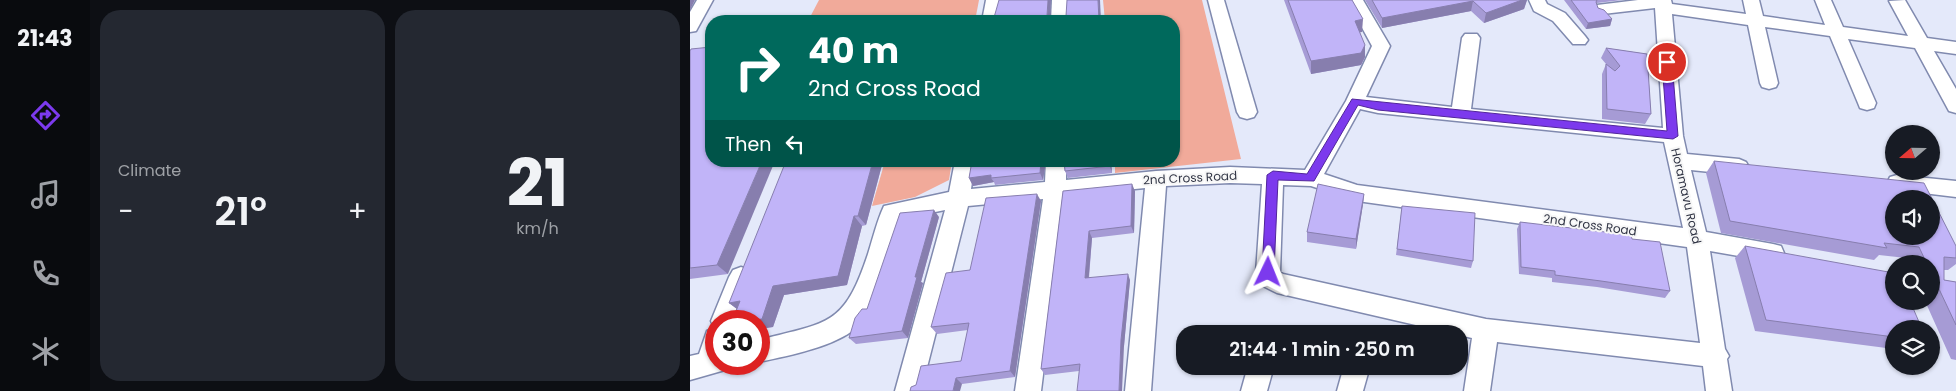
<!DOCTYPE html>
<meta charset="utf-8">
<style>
body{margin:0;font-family:Poppins,sans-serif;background:#242831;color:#f1f3f6;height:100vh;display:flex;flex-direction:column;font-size:19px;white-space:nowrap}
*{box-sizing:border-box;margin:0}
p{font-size:16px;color:#9ea1a6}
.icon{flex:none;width:28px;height:28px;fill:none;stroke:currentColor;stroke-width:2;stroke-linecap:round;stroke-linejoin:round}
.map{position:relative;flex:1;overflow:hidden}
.panel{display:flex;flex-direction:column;gap:10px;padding:10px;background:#0d0f14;width:600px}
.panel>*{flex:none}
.hud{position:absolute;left:15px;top:15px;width:475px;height:152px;border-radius:20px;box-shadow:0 1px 4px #0004;background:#00695c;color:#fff;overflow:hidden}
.needle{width:32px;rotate:250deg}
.fabs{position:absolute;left:1195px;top:125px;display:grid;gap:10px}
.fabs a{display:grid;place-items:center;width:55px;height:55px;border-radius:50%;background:#171b24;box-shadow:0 1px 4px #0004;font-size:25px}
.speed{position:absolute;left:15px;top:310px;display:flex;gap:10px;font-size:25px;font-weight:700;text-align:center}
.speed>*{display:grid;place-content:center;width:65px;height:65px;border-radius:50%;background:#171b24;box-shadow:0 1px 4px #0004;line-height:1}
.speed .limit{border:8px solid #d22;background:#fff;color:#111}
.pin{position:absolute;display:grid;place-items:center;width:42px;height:42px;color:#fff;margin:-21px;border:2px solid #fff;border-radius:50%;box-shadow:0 1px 5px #0007}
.me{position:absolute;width:55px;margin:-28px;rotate:2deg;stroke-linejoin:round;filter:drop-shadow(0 0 4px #0008)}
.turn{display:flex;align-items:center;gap:18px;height:105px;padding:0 20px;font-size:22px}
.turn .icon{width:65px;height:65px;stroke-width:2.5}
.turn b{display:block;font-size:35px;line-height:42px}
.then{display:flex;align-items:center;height:48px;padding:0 20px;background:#0003;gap:10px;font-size:19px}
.big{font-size:38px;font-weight:600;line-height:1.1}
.panel .tile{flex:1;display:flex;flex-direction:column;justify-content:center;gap:8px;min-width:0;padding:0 18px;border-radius:20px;background:#242831}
.panel .dial{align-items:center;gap:0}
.dial b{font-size:65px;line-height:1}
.heat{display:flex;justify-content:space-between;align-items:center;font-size:28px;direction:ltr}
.panel .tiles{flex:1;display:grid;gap:10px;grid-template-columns:repeat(2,1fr)}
.trip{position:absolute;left:486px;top:325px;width:292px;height:50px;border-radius:20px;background:#171b24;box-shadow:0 1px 4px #0004;font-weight:600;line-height:50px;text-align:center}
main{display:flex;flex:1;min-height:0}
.dock{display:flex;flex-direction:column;width:90px;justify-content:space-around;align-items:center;background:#090b0e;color:#9ea1a6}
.dock .icon{width:35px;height:35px}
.dock .current{color:#7c3aed}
.dock b{font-size:22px;color:#f1f3f6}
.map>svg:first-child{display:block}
.green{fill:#f1aa9a}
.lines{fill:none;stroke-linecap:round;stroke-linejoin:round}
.minor-casing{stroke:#808aaf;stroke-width:3}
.minor{fill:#fff;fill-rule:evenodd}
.wall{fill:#a69bd5}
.shaded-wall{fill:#877eae}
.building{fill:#c1b4f8;stroke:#877eae;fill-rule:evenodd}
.route{fill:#7c3aed;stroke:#51269a}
.labels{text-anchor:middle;stroke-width:4;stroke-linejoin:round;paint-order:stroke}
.street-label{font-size:12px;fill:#313545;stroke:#f7f7f7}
</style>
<main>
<nav class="dock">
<b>21:43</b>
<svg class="icon current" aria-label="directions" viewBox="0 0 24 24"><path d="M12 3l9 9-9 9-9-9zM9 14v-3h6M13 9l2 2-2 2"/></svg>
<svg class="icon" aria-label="music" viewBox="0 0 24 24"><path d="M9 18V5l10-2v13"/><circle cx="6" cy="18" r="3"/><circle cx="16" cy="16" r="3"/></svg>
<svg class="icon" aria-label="phone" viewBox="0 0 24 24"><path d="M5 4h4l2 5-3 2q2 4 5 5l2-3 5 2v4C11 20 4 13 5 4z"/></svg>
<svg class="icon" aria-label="climate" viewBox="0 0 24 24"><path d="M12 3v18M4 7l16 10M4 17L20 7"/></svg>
</nav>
<section class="panel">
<div class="tiles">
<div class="tile"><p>Climate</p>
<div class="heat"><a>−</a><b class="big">21°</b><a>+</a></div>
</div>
<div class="tile dial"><b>21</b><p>km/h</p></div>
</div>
</section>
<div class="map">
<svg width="1266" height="391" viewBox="0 0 1266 391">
<rect width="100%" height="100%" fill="#e4e9fa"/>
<g class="green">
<path d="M129,0h160l-4,21h-167z"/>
<path d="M413,0h99l39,159 -126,14v-12h59v-140h-69z"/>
<path d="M195,161h67l-3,19 -34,17 -43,9z"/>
</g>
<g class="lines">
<g class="minor-casing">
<g id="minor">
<path d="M7,0h16l-17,31 -6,1v-20z"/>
<path d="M296,0h16l-4,21h-16z"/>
<path d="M362,0h16l-1,21h-16z"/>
<path d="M518,0h16l33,112 -3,5 -7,2 -7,-2 -3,-5z"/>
<path d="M657,0h16l27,46 -24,51 86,10 10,-69 3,-4h12l3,4 -9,71 192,19 -8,-120 -52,6 -6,-1 -2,-4 2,-4 41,-5h33l1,4 74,10 -3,-14h16l4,16 62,9 -10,-25h16l12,27 65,9 -19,-35 16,-1 22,38 29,4v12l-22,-3 22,38v24l-7,-2 -34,-63 -67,-9 28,64 -2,5 -7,2 -7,-2 -2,-5 -28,-67 -65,-9 13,56 -2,4 -7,2 -7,-2 -2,-4 -12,-58 -76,-11 11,122 4,18 52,5 7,3 3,5 -3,5 -7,3 -48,-5 15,62 67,12 8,2 3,7 -3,7 -8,2 -63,-11 15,98 4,7 -2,3 5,32h-26l-3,-25 -206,-24 -7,49h-26l8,-53 -195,-45 -14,-7 -7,-13 6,-89 -32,-1 -64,3 -15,205h-26l20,-203 -80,8 -24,195h-26l28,-192 -75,7 -47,185h-26l50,-181 -44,9c-9,31 -20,88 -45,109 -22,19 -69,28 -97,34v-22c69,-18 85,-13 109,-86 5,-16 9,-33 16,-48l65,-14 6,-31h20l-4,28 74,-7 1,-21h20v19l90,-9 74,-4 75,3 41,-69 26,-55zM670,109l18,4 286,29 19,86 -326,-43 -33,-11zM593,185l28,1 46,15 330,46 13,96 -214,-24 -203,-45 -3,-2z"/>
<path d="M839,0h16l2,4 18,9 20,23 3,4 -3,4h-12l-20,-23 -19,-10z"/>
<path d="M1207,175l59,6v16l-66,-8 -3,-6 3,-6z"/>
<path d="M51,267l8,3 4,7 -18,44h-19v43h12l-3,6 -35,10v-24l9,-2 8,-23 7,-3 -3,-7 18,-44 4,-7z"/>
<path d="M558,366h26l-7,25h-26z"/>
<path d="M654,366h26l-7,25h-26z"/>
</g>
</g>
<use href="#minor" class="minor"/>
</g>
<g class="wall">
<path d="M594,0h68l10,32h-2l5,25 -4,8 -50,9z"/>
<path d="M675,0h162l-3,9 -40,14 -13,-12 -89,17z"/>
<path d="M874,0h58l-25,3 -1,1 2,4 14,11 -2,7 -24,3z"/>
<path d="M916,48l41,6 4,60 -6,10 -43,-5v-45l4,-10 -5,-6z"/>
<path d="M0,51l38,223 -38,5z"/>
<path d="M193,161l-17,64 -4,1 -15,59 -63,10 -11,32 -14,2v-8l-22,-12 -8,-6z"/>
<path d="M282,161h74l-3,19 -48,5 -1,-3 -21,4 -4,-8z"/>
<path d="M374,161h47l1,12 -44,5 -3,-7z"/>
<path d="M1024,161l242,85v18l-8,6h-4v10l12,2v78l-5,-1 -26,-58h6v-37h-23l-2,-6 -27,-3 -5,5 -153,-27 -15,-60z"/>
<path d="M373,191h72l-1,42 -42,5 -3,40 41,2 -6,66 -45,25 -34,4 -4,-6z"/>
<path d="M674,194l-1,10 -7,45 -49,-7v-10z"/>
<path d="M351,201l-26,176 -53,7 -46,1 45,-24 7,-31 -31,4 -6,-7 39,-57z"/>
<path d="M712,206l71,55 -2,7 -75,-13z"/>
<path d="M249,217l-18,65 2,1 -15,55 -52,6 -7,-6 18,-29z"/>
<path d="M830,222l112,17 38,52 -5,7 -68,-11 -45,-5v-4l-33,-4 -2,-45z"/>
<path d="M1055,246l149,83v20l-139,-18 -20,-73z"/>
</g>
<g class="shaded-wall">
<path d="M0,0h5l-5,10z"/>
<path d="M358,0h3l-1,21 -3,-5z"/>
<path d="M408,0h2l1,21h-2z"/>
<path d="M832,0h5l-3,9 -40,14 2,-10z"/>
<path d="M783,1l-2,10 -89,17v-10z"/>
<path d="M673,19l-1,13 -8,1 1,-12z"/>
<path d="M922,19l-2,7 -24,3 2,-6z"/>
<path d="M675,45v12l-4,8 -50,9v-13z"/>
<path d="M72,161h13l-47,113 -11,-9z"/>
<path d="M183,161h10l-17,64 -8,-9z"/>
<path d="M351,161h5l-3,19 -3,-7z"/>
<path d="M419,161h2l1,12 -2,-7z"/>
<path d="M301,175v3l3,4 -21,4 -4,-8z"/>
<path d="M442,184l3,7 -1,42 -3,-7z"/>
<path d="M347,194l4,7 -26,176 -5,-6z"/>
<path d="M674,194l-1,10 -7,45v-10z"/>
<path d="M244,210l5,7 -18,65 2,1 -15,55 -6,-7 13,-54z"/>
<path d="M164,216l8,10 -15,59 -63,10 -11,32 -14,2v-8h-13l27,-35z"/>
<path d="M399,231l3,7 -4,47 -3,-7z"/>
<path d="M438,274l2,6 -6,66 -2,45h-3l2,-51z"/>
<path d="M50,301l1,11 -12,-9z"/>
<path d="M266,378l6,6 -2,7h-7z"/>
</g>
<g class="building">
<path d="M309,0h49l-1,16h19l1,-16h31l1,21h-106z"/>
<path d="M598,0h64l11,19 -8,2 10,24 -4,8 -50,8z"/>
<path d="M682,0h150l-36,13 -13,-12 -91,17z"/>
<path d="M881,0h26l-1,2 2,6 6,2 8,9 -24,4z"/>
<path d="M21,47v90l-3,5h3v19h51l-45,104 -27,3v-217l1,-2z"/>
<path d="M916,48l41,6 4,60 -44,-5 -1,-45 9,7 5,-5z"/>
<path d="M96,161h87l-15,55h-4l-16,60 -65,10 -11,33 -16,2h-14l8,-20 -11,2z"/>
<path d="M282,161h69l-1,12 -49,5v-3l-22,3z"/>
<path d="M374,161h45l1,5 -45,5z"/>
<path d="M1024,161l210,22 32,63v12l-12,-1v23l12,2v43l-25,-53v-8h-4l-8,-17 -35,-4 3,5 -157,-27zM1204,199h37v37h-37z"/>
<path d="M442,184l-1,42 -42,5 -4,47 43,-4 -7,66 -2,51h-42l3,-27 -39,5 22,-178z"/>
<path d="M628,184l46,10 -8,45 -49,-7z"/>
<path d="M347,194l-27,177 -54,7 -3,13h-43l1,-4 5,-2 5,-19 40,-5 8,-38 -38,4 15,-54 24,-3 16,-72z"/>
<path d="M712,206l73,7 -2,48 -76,-12z"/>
<path d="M244,210l-19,67h2l-15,54 -53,7 6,-20 7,-9h5l33,-96z"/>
<path d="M830,222l111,13 1,4 28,3 10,49 -69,-10 -46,-6v-4l-34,-4z"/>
<path d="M1055,246l149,27v28h16l12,28h-28v8l-128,-17z"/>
</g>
<path class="route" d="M977,59l5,3 6,74 -5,3 -295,-29 -20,-5 -44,76 -36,-1 -4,92 -6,6 -4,-2 -2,-4 5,-97 6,-4 34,3 45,-75 315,32 -5,-69z"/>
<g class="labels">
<g class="street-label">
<text transform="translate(500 178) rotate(-3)" y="4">2nd Cross Road</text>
<text transform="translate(996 196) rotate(77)" y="4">Horamavu Road</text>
<text transform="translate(900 225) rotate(8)" y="4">2nd Cross Road</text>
</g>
</g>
</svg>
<div class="fabs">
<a><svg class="needle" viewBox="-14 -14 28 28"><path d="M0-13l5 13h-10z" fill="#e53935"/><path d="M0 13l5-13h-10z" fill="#9ea1a6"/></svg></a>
<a><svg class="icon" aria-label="sound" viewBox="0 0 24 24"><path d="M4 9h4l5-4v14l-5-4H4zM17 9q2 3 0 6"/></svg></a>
<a><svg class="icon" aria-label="search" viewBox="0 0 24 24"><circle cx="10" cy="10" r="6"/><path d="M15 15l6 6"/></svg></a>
<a><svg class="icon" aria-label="layers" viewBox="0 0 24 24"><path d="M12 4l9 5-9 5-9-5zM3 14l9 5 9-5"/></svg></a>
</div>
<div class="speed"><div class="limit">30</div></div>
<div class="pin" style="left:977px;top:62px;background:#d93025"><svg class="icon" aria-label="arrive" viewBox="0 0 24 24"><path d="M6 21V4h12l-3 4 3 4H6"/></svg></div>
<svg class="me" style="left:578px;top:272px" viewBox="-20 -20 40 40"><path d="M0-17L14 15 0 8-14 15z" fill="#7c3aed" stroke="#fff" stroke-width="4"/></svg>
<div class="trip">21:44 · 1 min · 250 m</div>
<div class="hud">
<div class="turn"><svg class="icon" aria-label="right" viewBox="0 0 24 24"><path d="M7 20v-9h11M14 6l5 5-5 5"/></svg><div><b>40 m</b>2nd Cross Road</div></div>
<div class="then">Then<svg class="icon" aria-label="left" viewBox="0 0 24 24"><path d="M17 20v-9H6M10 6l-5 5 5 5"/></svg></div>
</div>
</div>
</main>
